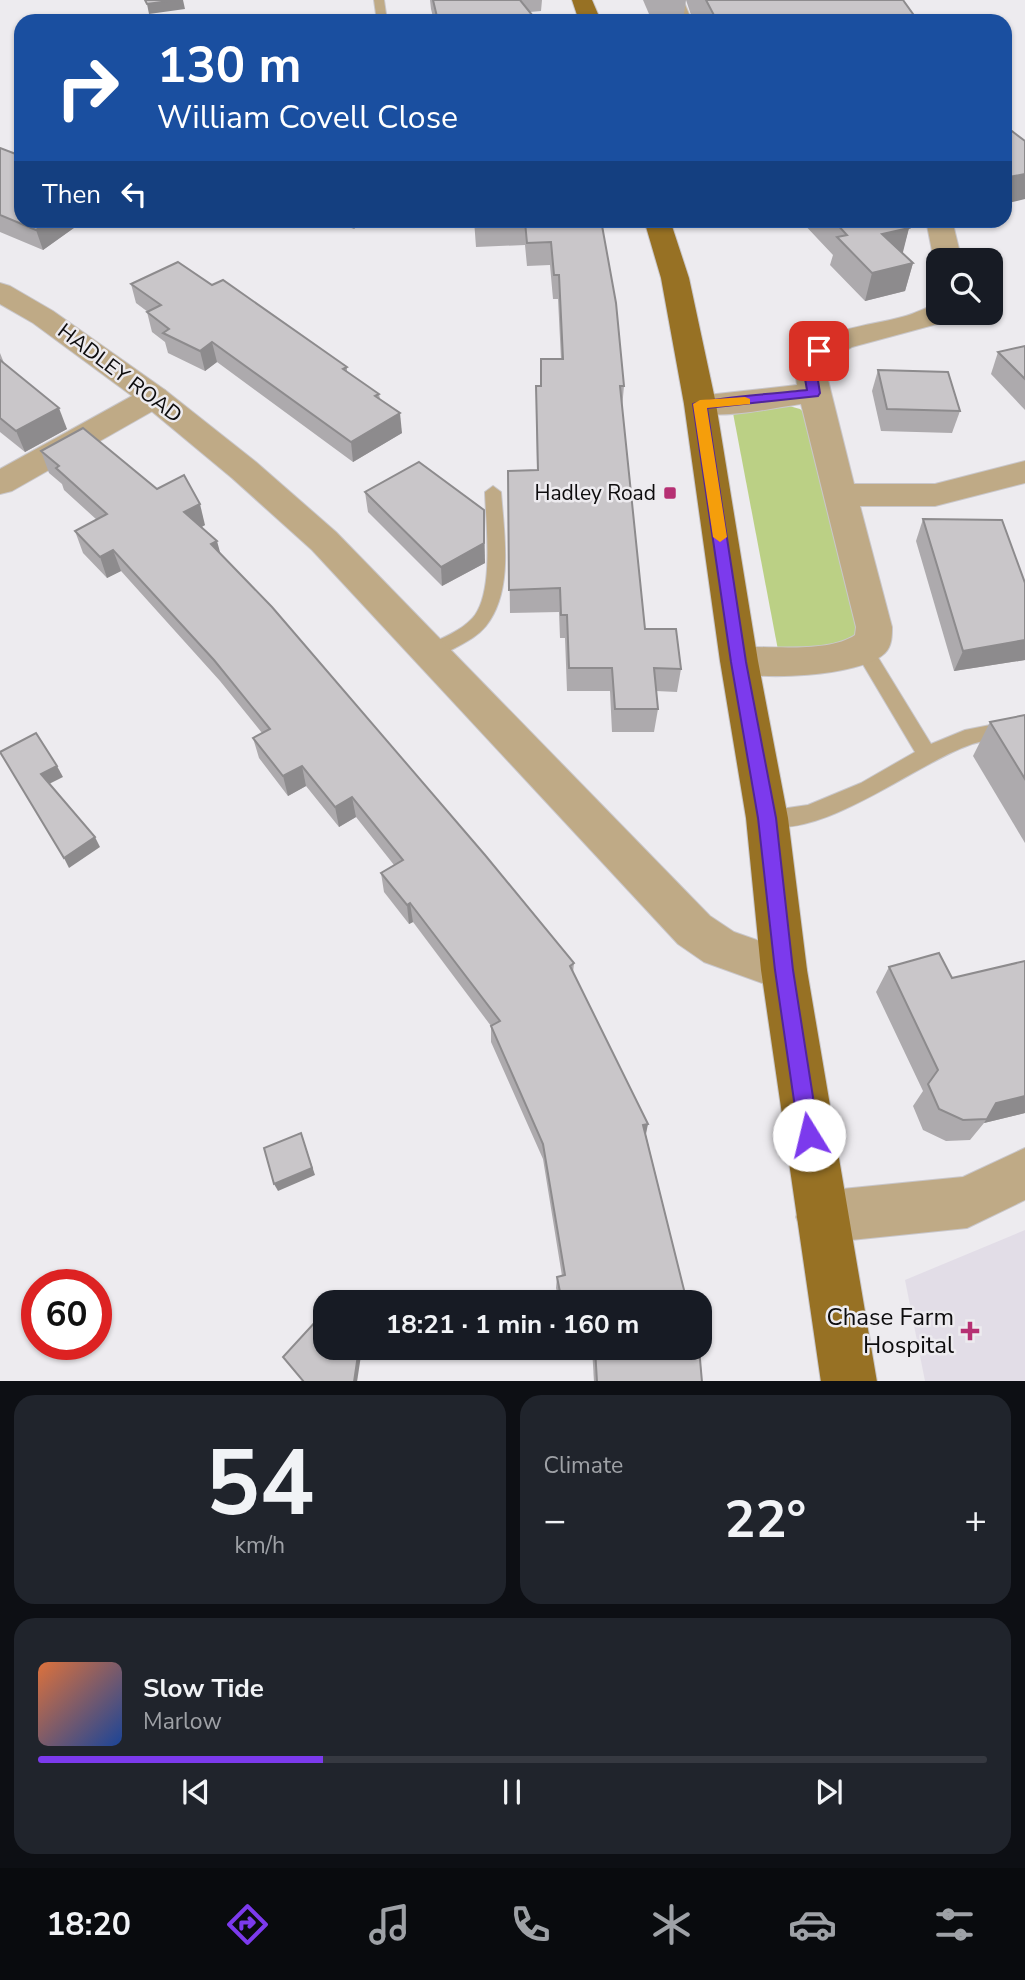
<!DOCTYPE html>
<meta charset="utf-8">
<style>
body{margin:0;font-family:"Nunito Sans",sans-serif;background:#20242c;color:#f1f3f6;height:100vh;display:flex;flex-direction:column;font-size:26px;white-space:nowrap}
*{box-sizing:border-box;margin:0}
p{font-size:23px;color:#9ea1a6}
.icon{flex:none;width:38px;height:38px;fill:none;stroke:currentColor;stroke-width:2;stroke-linecap:round;stroke-linejoin:round}
.map{position:relative;height:1381px;overflow:hidden}
.panel{display:flex;flex-direction:column;gap:14px;padding:14px;background:#0d0f14;flex:1}
.panel>*{flex:none}
.top-card{position:absolute;left:14px;top:14px;width:998px;height:214px;border-radius:21px;box-shadow:0 2px 5px #0004;background:#1a4fa0;color:#fff;overflow:hidden}
.tools{position:absolute;left:926px;top:248px;display:grid;gap:14px}
.tools a{display:grid;place-items:center;width:77px;height:77px;border-radius:14px;background:#171b24;box-shadow:0 2px 5px #0004;font-size:35px}
.speed{position:absolute;left:21px;top:1269px;display:flex;gap:14px;font-size:35px;font-weight:700;text-align:center}
.speed>*{display:grid;place-content:center;width:91px;height:91px;border-radius:50%;background:#171b24;box-shadow:0 2px 5px #0004;line-height:1}
.speed .limit{border:10px solid #d22;background:#fff;color:#111}
.pin{position:absolute;display:grid;place-items:center;width:60px;height:60px;color:#fff;margin:-30px;border-radius:14px;box-shadow:0 4px 10px #0006}
.me{position:absolute;width:77px;margin:-38px;rotate:351deg;stroke-linejoin:round;filter:drop-shadow(0 0 5px #0008)}
.turn{display:flex;align-items:center;gap:24px;height:147px;padding:0 28px;font-size:32px}
.turn .icon{width:91px;height:91px;stroke-width:2.5}
.turn b{display:block;font-size:49px;line-height:60px}
.then{display:flex;align-items:center;height:66px;padding:0 28px;background:#0003;gap:14px;font-size:26px}
.big{font-size:52px;font-weight:700;line-height:1.1}
.panel .tile{flex:1;display:flex;flex-direction:column;justify-content:center;gap:10px;min-width:0;padding:0 24px;border-radius:21px;background:#20242c}
.panel .dial{align-items:center;gap:0}
.dial b{font-size:91px;line-height:1}
.song{display:flex;align-items:center;gap:21px}
.cover{width:84px;height:84px;border-radius:10px;background:linear-gradient(135deg,hsl(20 70% 55%),hsl(220 70% 35%))}
.played{height:7px;border-radius:4px;background:linear-gradient(90deg,#7c3aed 30%,#363941 30%)}
.keys{display:flex;justify-content:space-around;direction:ltr}
.heat{display:flex;justify-content:space-between;align-items:center;font-size:38px;direction:ltr}
.panel .tiles{flex:1;display:grid;gap:14px;grid-template-columns:1fr 1fr}
.tile:last-child{grid-column:span 2}
.trip{position:absolute;left:313px;top:1290px;width:399px;height:70px;border-radius:21px;background:#171b24;box-shadow:0 2px 5px #0004;font-weight:700;line-height:70px;text-align:center}
.tab-bar{display:flex;height:112px;justify-content:space-around;align-items:center;background:#090b0e;color:#9ea1a6}
.tab-bar .icon{width:49px;height:49px}
.tab-bar .current{color:#7c3aed}
.tab-bar b{font-size:32px;color:#f1f3f6}
.map>svg:first-child{display:block}
.built{fill:#e2dde7}
.green{fill:#bbd085}
.lines{fill:none;stroke-linecap:round;stroke-linejoin:round}
.service-casing{stroke:#c9c7cb;stroke-width:2}
.minor-casing{stroke:#c9c7cb;stroke-width:2}
.tertiary-casing{stroke:#c9c7cb;stroke-width:2}
.primary-casing{stroke:#c9c7cb;stroke-width:2}
.service{fill:#bfaa86;fill-rule:evenodd}
.minor{fill:#bfaa86;fill-rule:evenodd}
.tertiary{fill:#bfaa86;fill-rule:evenodd}
.primary{fill:#977124;fill-rule:evenodd}
.wall{fill:#adaaad}
.shaded-wall{fill:#8d8b8d}
.building{fill:#c9c6c9;stroke:#8d8b8d;stroke-width:2}
.route{fill:#7c3aed;stroke:#51269a;stroke-width:2}
.slow{fill:#f59e0b}
.poi-dot{fill:#b63073;stroke:#edebef;stroke-width:2.5}
.labels{text-anchor:middle;stroke-width:5;stroke-linejoin:round;paint-order:stroke}
.street-label{font-size:21px;fill:#0d0c0d;stroke:#edebef}
.poi-label{font-size:21px;fill:#0d0c0d;stroke:#edebef;text-anchor:end}
.near-poi-label{font-size:24px;fill:#0d0c0d;stroke:#edebef;text-anchor:end}
</style>
<div class="map">
<svg width="1025" height="1382" viewBox="0 0 1025 1382">
<rect width="100%" height="100%" fill="#edebef"/>
<path class="built" d="M1025,1230v151h-100l-20,-101z"/>
<path class="green" d="M789,406l11,3 7,6 53,212 -2,11 -10,7 -70,5 -45,-237z"/>
<g class="lines">
<g class="service-casing">
<g id="service">
<path d="M374,0h10l3,21h-10z"/>
<path d="M673,0h10l9,21h-10z"/>
<path d="M493,486l8,6c3,41 13,99 -15,134 -8,10 -20,16 -31,22 -10,5 -19,13 -31,9l-2,-5 2,-5c17,-9 39,-16 51,-32 19,-27 11,-91 10,-123z"/>
<path d="M864,644l7,2 60,98 34,-14 60,-12v16c-19,4 -40,5 -58,12 -53,19 -151,98 -207,78l-3,-6 3,-6 48,-7 53,-22 54,-31 -60,-101 2,-5z"/>
</g>
</g>
<g class="minor-casing">
<g id="minor">
<path d="M926,220h26l10,41h-24v5l-4,-5z"/>
<path d="M938,304v9h14l-11,10 -89,24 -28,17 30,120h81l90,-23v22l-90,23h-75l32,121c0,9 0,19 -7,26 -24,24 -128,28 -159,18l-6,-10 6,-10 13,-4c32,-1 90,6 116,-12l1,-8 -55,-223c-35,5 -77,16 -112,7l-5,-7 5,-7 108,-12 -3,-23c23,-34 72,-35 108,-45 13,-3 24,-10 36,-13z"/>
<path d="M154,387l11,3 5,7 -5,7 -153,87 -12,3v-25l143,-79z"/>
<path d="M1025,1148v52l-58,28 -145,15 -18,-8 -8,-18 8,-18 18,-8 141,-14z"/>
</g>
</g>
<g class="tertiary-casing">
<path id="tertiary" d="M0,283l10,3 43,25 112,79 91,72 80,70 374,384 24,16 66,23 7,15 -7,15 -16,6 -80,-29 -26,-18 -366,-394 -80,-72 -89,-74 -110,-81 -33,-19z"/>
</g>
<g class="primary-casing">
<g id="primary">
<path d="M572,0h20l9,21h-22z"/>
<path d="M644,220h26l19,58 27,126 42,257 30,157 19,152 70,412h-56l-60,-412 -15,-152 -26,-157 -36,-257 -23,-126z"/>
</g>
</g>
<use href="#service" class="service"/>
<use href="#minor" class="minor"/>
<use href="#tertiary" class="tertiary"/>
<use href="#primary" class="primary"/>
</g>
<g class="wall">
<path d="M430,0h112l-1,11 -11,1 7,9h-103l-3,-12z"/>
<path d="M643,0h43l-3,21h-31z"/>
<path d="M686,0h217l15,21h-225z"/>
<path d="M0,148l21,72h64l-42,30 -43,-18z"/>
<path d="M330,220h30l-6,9z"/>
<path d="M474,220h127l23,166 -2,22 23,221 36,40 -4,23 -21,-1 2,18 -4,23h-42l-2,-41h-43l-2,-53h-5l-1,-26 -49,1 -2,-142 29,-1 -1,-84h4l1,-27h20l-3,-60h-5l-3,-34 -23,1 -2,-21 -49,2z"/>
<path d="M800,220h101l8,8 -7,25 11,10 -8,28 -40,10 -35,-36 3,-10z"/>
<path d="M131,284l81,1 135,82v5l32,22 1,5 22,34 -49,29 -136,-100 -12,9 -37,-18 -3,-11 -13,-10 -5,-20h1l-12,-9z"/>
<path d="M1025,346v64l-34,-36 7,-22z"/>
<path d="M0,353l4,10 63,66 -42,23 -25,-20z"/>
<path d="M878,370l82,41 -8,22 -71,-2 -9,-40z"/>
<path d="M41,451l116,38 48,36 -4,2 19,27 354,409 -1,10 73,162 41,167h-128l-3,-14 1,-11 5,-1 -19,-117 -52,-117v-16l-78,-104 -4,2 -25,-32 -3,-19 13,-8 -38,-48 -17,10 -33,-41 -18,10 -29,-38 -6,-20 9,-5 -42,-52 -99,-110 -14,7 -24,-25 -8,-22 22,-11 -33,-30 -2,-6 -13,-11z"/>
<path d="M365,492l120,71 -43,23 -74,-74z"/>
<path d="M923,519l102,64v77l-71,11 -38,-130z"/>
<path d="M1025,715v128l-52,-87 17,-34z"/>
<path d="M889,967l63,11 73,135 -41,10 -14,17 -24,1 -23,-11 -10,-24 10,-15 -47,-99z"/>
<path d="M592,1348h107l3,34h-108z"/>
</g>
<g class="shaded-wall">
<path d="M176,0h7l2,9 -36,5 -2,-10z"/>
<path d="M1025,151v48l-21,5v-26z"/>
<path d="M49,220h36l-42,30 -7,-20z"/>
<path d="M353,220h7l-6,9z"/>
<path d="M909,228l-7,28 -20,-22z"/>
<path d="M913,263l-8,28 -40,10 7,-28z"/>
<path d="M212,342l5,20 -12,9 -5,-20z"/>
<path d="M59,408l8,21 -42,23 -9,-21z"/>
<path d="M400,413l2,20 -49,29 -2,-20z"/>
<path d="M200,504l5,21 -15,9 -6,-22z"/>
<path d="M484,510l1,53 -43,23 -1,-19z"/>
<path d="M217,541l6,22 -12,-19z"/>
<path d="M113,550l8,21 -14,7 -7,-21z"/>
<path d="M1025,640v20l-71,11 9,-20z"/>
<path d="M57,766l6,11 -16,8 -6,-11z"/>
<path d="M302,766l4,20 -18,10 -5,-20z"/>
<path d="M352,797l4,20 -17,10 -4,-20z"/>
<path d="M95,837l5,10 -31,21 -5,-10z"/>
<path d="M410,903l3,19 -4,2 -2,-19z"/>
<path d="M1025,1096v17l-41,10 12,-20z"/>
<path d="M648,1124l-3,15 -2,-14z"/>
<path d="M301,1133l14,42 -37,16 -4,-7z"/>
<path d="M359,1348h2l1,1 -5,33h-3z"/>
</g>
<g class="building">
<path d="M145,0h31l-29,4z"/>
<path d="M433,0h87l17,21h-99z"/>
<path d="M706,0h197l15,21h-201z"/>
<path d="M1004,125l21,16v33l-21,4z"/>
<path d="M0,148l21,8v64h28l-13,10 -36,-15z"/>
<path d="M475,220h126l15,83 8,83h-4l25,243h31l5,40 -27,-1 4,41h-43l-3,-41h-43l-2,-53h-6l-1,-27 -51,2 -1,-119 30,-1 -2,-84h5v-27h22l-4,-84h-5l-3,-33 -24,1 -2,-21 -50,1z"/>
<path d="M833,220h68l8,8 -27,6 31,29 -41,10 -35,-36 10,-2z"/>
<path d="M178,262l34,23 11,-5 124,87 -4,2 36,25 -4,2 25,17 -49,29 -139,-100 -12,9 -37,-18 6,-4 -22,-17 14,-7 -30,-21z"/>
<path d="M1025,346v33l-27,-27z"/>
<path d="M0,360l59,48 -43,23 -16,-13z"/>
<path d="M878,370l70,2 12,39 -73,-2z"/>
<path d="M83,428l74,61 27,-14 16,29 -16,8 33,29 -6,3 61,63 213,248 89,108 -4,3 78,158 -5,1 44,177h-125l-5,-25 8,-2 -22,-131 -52,-118 9,-5 -90,-118 -3,2 -26,-32 22,-13 -51,-63 -17,10 -33,-41 -19,10 -30,-38 17,-9 -56,-69 -101,-110 -13,7 -25,-26 32,-17 -51,-46 3,-2 -18,-15z"/>
<path d="M419,462l65,48v33l-43,24 -76,-75z"/>
<path d="M923,519l79,1 23,63v57l-62,11z"/>
<path d="M1025,715v64l-35,-57z"/>
<path d="M36,733l21,33 -16,8 54,63 -31,21 -64,-106z"/>
<path d="M939,953l13,25 73,-17v135l-29,7 -9,16 -24,1 -24,-11 -11,-25 10,-14 -49,-103z"/>
<path d="M301,1133l11,35 -38,16 -10,-36z"/>
<path d="M317,1320l9,10v18h14l9,10 8,-10h2l-5,34h-50l-21,-25z"/>
<path d="M595,1348h104l3,34h-105z"/>
</g>
<path class="route" d="M819,347l6,4 -10,11 5,31 -2,3 -111,12 39,254 30,156 17,152 26,165 -3,7 -7,3 -7,-3 -3,-7 -24,-165 -17,-152 -27,-156 -38,-258c6,-5 98,-12 114,-14l-5,-28 12,-14z"/>
<path class="slow" d="M745,397l5,2v5l-43,4 20,129 -7,5 -7,-5 -20,-133 7,-4z"/>
<g class="poi-dot">
<rect x="663" y="486" width="14" height="14" rx="3.5"/>
<path d="M966.5 1320.5h7v7h7v7h-7v7h-7v-7h-7v-7h7z"/>
</g>
<g class="labels">
<g class="street-label">
<text transform="translate(120 373) rotate(37)" y="7">HADLEY ROAD</text>
</g>
<g class="poi-label">
<text x="656" y="500">Hadley Road</text>
</g>
<g class="near-poi-label">
<text x="954" y="1325">Chase Farm<tspan x="954" dy="28">Hospital</tspan></text>
</g>
</g>
</svg>
<div class="tools">
<a><svg class="icon" aria-label="search" viewBox="0 0 24 24"><circle cx="10" cy="10" r="6"/><path d="M15 15l6 6"/></svg></a>
</div>
<div class="speed"><div class="limit">60</div></div>
<div class="pin" style="left:819px;top:351px;background:#d93025"><svg class="icon" aria-label="arrive" viewBox="0 0 24 24"><path d="M6 21V4h12l-3 4 3 4H6"/></svg></div>
<svg class="me" style="left:809px;top:1135px" viewBox="-20 -20 40 40"><circle r="19" fill="#fff"/><path d="M0-13L10 11 0 6-10 11z" fill="#7c3aed"/></svg>
<div class="trip">18:21 · 1 min · 160 m</div>
<div class="top-card">
<div class="turn"><svg class="icon" aria-label="right" viewBox="0 0 24 24"><path d="M7 20v-9h11M14 6l5 5-5 5"/></svg><div><b>130 m</b>William Covell Close</div></div>
<div class="then">Then<svg class="icon" aria-label="left" viewBox="0 0 24 24"><path d="M17 20v-9H6M10 6l-5 5 5 5"/></svg></div>
</div>
</div>
<section class="panel">
<div class="tiles">
<div class="tile dial"><b>54</b><p>km/h</p></div>
<div class="tile"><p>Climate</p>
<div class="heat"><a>−</a><b class="big">22°</b><a>+</a></div>
</div>
<div class="tile">
<div class="song"><i class="cover"></i><div><b>Slow Tide</b><p>Marlow</p></div></div>
<div class="played"></div>
<div class="keys"><svg class="icon" aria-label="previous" viewBox="0 0 24 24"><path d="M18 5L8 12l10 7zM5 5v14"/></svg><svg class="icon" aria-label="pause" viewBox="0 0 24 24"><path d="M8 5v14M16 5v14"/></svg><svg class="icon" aria-label="next" viewBox="0 0 24 24"><path d="M6 5l10 7-10 7zM19 5v14"/></svg></div>
</div>
</div>
</section>
<nav class="tab-bar">
<b>18:20</b>
<svg class="icon current" aria-label="directions" viewBox="0 0 24 24"><path d="M12 3l9 9-9 9-9-9zM9 14v-3h6M13 9l2 2-2 2"/></svg>
<svg class="icon" aria-label="music" viewBox="0 0 24 24"><path d="M9 18V5l10-2v13"/><circle cx="6" cy="18" r="3"/><circle cx="16" cy="16" r="3"/></svg>
<svg class="icon" aria-label="phone" viewBox="0 0 24 24"><path d="M5 4h4l2 5-3 2q2 4 5 5l2-3 5 2v4C11 20 4 13 5 4z"/></svg>
<svg class="icon" aria-label="climate" viewBox="0 0 24 24"><path d="M12 3v18M4 7l16 10M4 17L20 7"/></svg>
<svg class="icon" aria-label="car" viewBox="0 0 24 24"><path d="M5 17H2v-5l4-1 3-4h7l3 4 3 1v5h-3M9 17h6M6 11h13"/><circle cx="7" cy="17" r="2"/><circle cx="17" cy="17" r="2"/></svg>
<svg class="icon" aria-label="filters" viewBox="0 0 24 24"><path d="M4 7h16M4 17h16"/><circle cx="9" cy="7" r="2"/><circle cx="15" cy="17" r="2"/></svg>
</nav>
